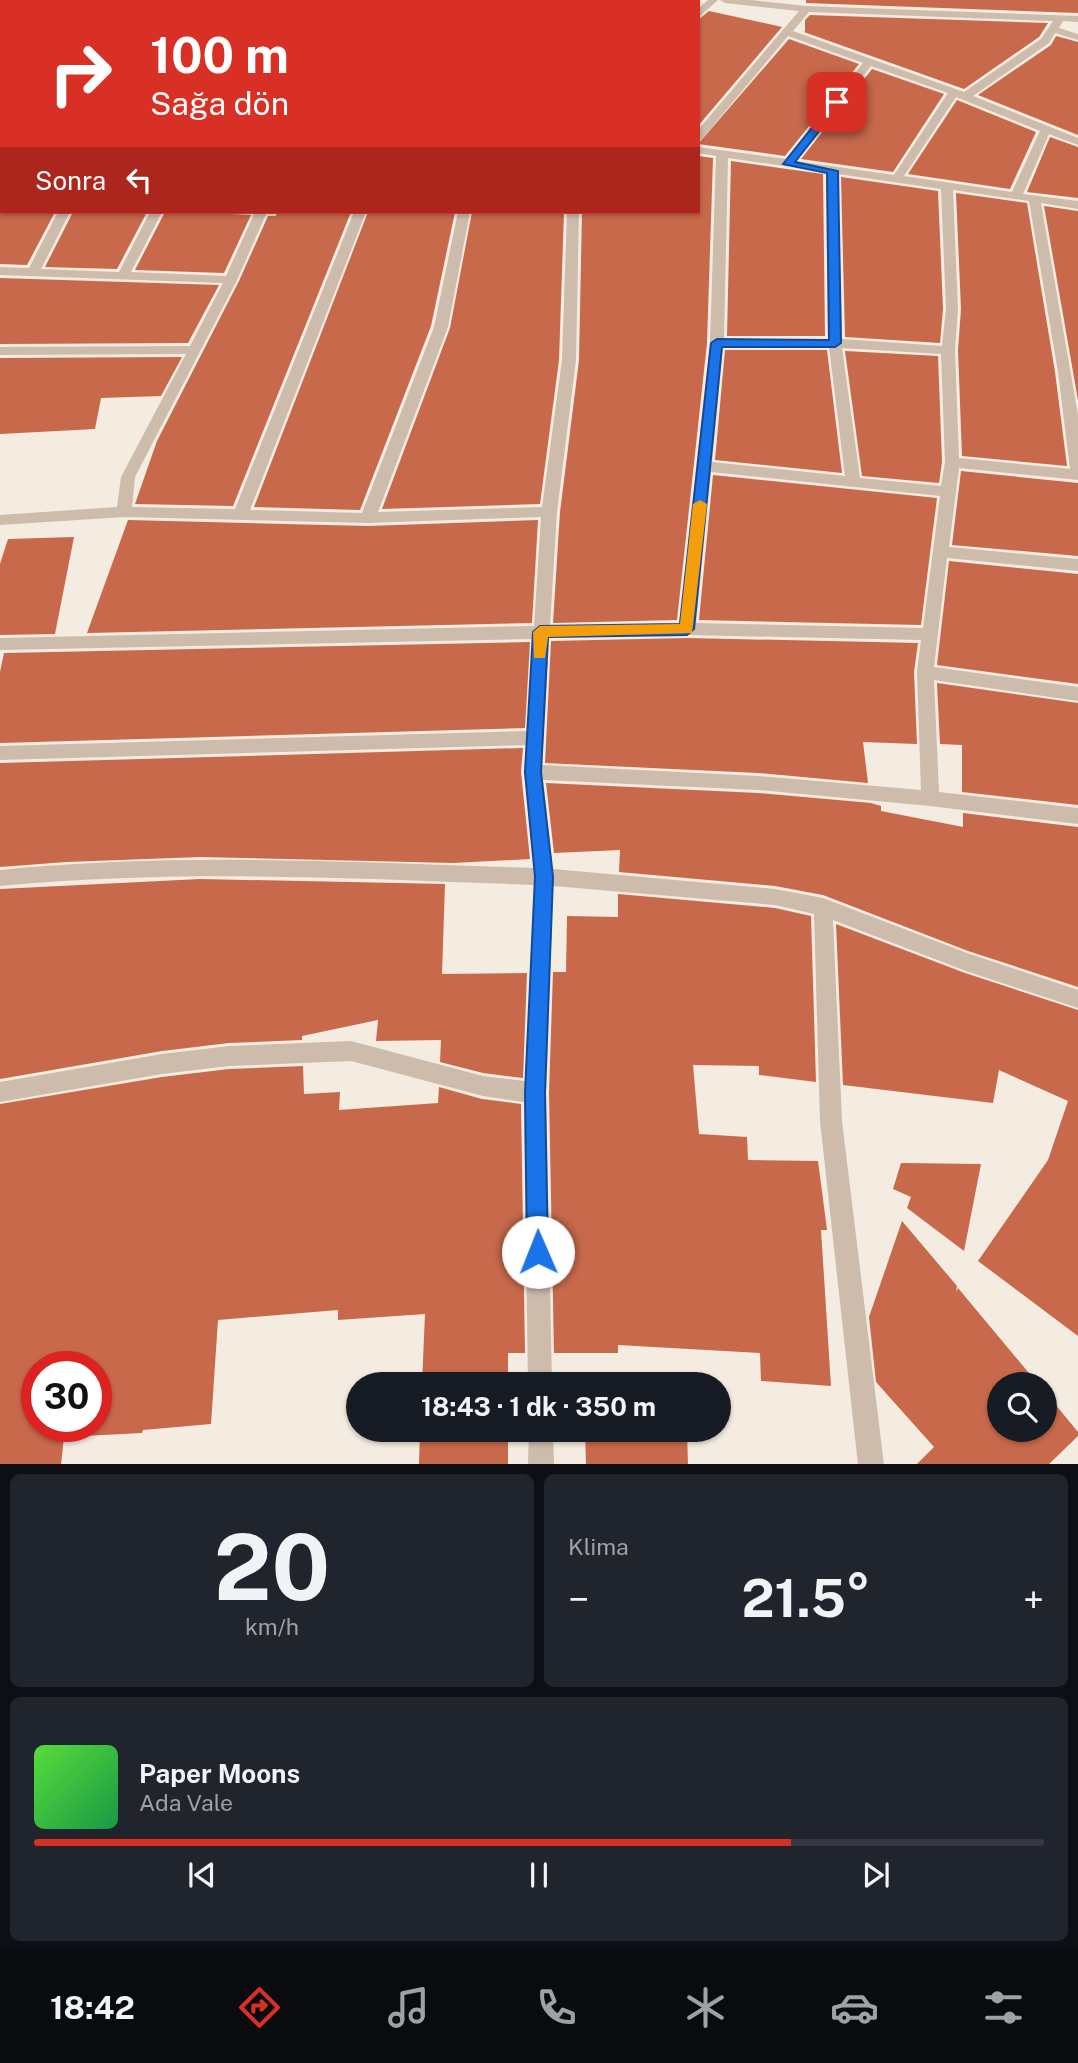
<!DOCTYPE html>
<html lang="tr">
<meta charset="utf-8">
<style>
body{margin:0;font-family:"Public Sans",sans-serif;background:#20242c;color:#f1f3f6;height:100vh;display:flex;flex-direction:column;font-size:26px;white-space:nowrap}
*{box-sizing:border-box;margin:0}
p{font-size:23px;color:#9ea1a6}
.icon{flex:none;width:38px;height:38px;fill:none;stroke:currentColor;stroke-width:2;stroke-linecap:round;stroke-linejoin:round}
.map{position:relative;height:1464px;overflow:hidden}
.sheet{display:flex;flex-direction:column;gap:10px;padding:10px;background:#0d0f14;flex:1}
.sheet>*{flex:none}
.banner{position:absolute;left:0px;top:0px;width:700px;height:214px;box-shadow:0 2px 5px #0004;background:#d93025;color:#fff;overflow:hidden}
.controls{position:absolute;left:987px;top:1372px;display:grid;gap:14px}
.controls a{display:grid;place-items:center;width:70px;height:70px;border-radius:50%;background:#171b24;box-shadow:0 2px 5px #0004;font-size:35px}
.speed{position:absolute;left:21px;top:1351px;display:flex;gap:14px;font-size:35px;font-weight:700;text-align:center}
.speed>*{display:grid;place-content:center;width:91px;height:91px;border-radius:50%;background:#171b24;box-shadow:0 2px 5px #0004;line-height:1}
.speed .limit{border:10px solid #d22;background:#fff;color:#111}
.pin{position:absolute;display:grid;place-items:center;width:60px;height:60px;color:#fff;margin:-30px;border-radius:14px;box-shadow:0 4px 10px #0006}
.me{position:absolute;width:77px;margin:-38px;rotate:359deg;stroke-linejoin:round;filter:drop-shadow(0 0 5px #0008)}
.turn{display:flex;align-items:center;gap:24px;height:147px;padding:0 35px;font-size:32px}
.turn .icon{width:91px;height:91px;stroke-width:2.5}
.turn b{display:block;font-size:49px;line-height:60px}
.then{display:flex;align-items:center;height:66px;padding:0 35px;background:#0003;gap:14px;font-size:26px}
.big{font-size:52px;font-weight:700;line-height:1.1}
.sheet .tile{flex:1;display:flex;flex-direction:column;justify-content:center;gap:10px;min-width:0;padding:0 24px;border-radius:10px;background:#20242c}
.sheet .dial{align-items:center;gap:0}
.dial b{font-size:91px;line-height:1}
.song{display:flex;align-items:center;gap:21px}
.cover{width:84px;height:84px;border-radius:10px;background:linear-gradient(135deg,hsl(110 70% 55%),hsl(140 70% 35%))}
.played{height:7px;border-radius:4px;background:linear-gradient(90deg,#d93025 75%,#363941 75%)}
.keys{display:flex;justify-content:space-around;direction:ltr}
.heat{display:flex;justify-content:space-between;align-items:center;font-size:38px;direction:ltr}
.sheet .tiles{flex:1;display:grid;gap:10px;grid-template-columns:1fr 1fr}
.tile:last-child{grid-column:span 2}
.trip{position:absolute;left:346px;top:1372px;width:385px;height:70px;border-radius:35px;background:#171b24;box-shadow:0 2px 5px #0004;font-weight:700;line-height:70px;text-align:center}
.tab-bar{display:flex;height:112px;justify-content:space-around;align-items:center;background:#090b0e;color:#9ea1a6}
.tab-bar .icon{width:49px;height:49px}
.tab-bar .selected{color:#d93025}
.tab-bar b{font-size:32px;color:#f1f3f6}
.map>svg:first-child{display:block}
.building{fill:#c8694b;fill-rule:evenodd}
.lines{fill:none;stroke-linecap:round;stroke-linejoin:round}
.street{fill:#cdbbac;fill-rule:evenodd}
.route{fill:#1a73e8;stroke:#114b97;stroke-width:2}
.slow{fill:#f59e0b}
</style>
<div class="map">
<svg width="1078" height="1465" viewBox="0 0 1078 1465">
<rect width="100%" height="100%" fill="#f4ebe1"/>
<g class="building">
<path d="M806,0h272v13l-272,-10z"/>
<path d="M709,11l73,16 -84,99v-106z"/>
<path d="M810,15l238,8 -9,14 -75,52 -163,-58 4,1v-12z"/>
<path d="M1056,36l22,6v93l-100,-40 73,-50z"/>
<path d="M789,39l70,25 -74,92 -87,-12z"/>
<path d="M872,69l72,25 -51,78 -92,-13z"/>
<path d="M957,100l79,32 -26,57 -102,-15z"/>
<path d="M1050,137l28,10v51l-51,-6z"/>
<path d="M698,156l15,2 -6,185 -30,277 -124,3 7,-111 19,-152 3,-148h116z"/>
<path d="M731,161l92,13 2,162h-98z"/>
<path d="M841,177l97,14 5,118 -3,34 -95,-6z"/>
<path d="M956,193l71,10 28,169 12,94 -105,-10 -4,-106 3,-41z"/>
<path d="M1044,206l34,5v189z"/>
<path d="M0,212h55l-28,53 -27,-1z"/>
<path d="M73,212h74l-30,57 -72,-2z"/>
<path d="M165,212h25l61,3 -27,58 -89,-3z"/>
<path d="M277,212h74l-118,294 -98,-2 22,-63 82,-160 29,-65h8z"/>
<path d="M368,212h87l-24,114 -71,184 -106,-3z"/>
<path d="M472,212h92l-5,148 -19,144 -158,5 68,-181z"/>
<path d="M0,278l219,7 -31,58 -188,1z"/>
<path d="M725,350h102l15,123 -127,-13z"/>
<path d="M845,351l93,5 4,106 -3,21 -77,-7z"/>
<path d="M182,357l-21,39 -60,2 -6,31 -95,5v-76z"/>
<path d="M961,471l117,12v73l-126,-11z"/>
<path d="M713,475l224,23 -16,127 -222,-5z"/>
<path d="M128,520l240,6 170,-6 -6,103 -445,10z"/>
<path d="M74,537l-19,97 -55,1v-71l8,-25z"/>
<path d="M949,561l129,13v110l-141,-19z"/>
<path d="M687,638l231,5 -4,29 3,72 -54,-2 5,41 -110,-10 -213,-10 6,-122z"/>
<path d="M530,642l-5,86 -525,15v-71l4,-19z"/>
<path d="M937,683l141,20v102l-116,-13v-47l-22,-1z"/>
<path d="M523,748l-2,24 9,87 -77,4 -253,-6 -134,5 -66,5v-104z"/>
<path d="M546,783l212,10 113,10 10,3v5l82,16v-14l115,14v160l-110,-36 -145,-56 -48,-9 -156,-14 1,-22 -66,3z"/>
<path d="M200,879l245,5 -3,90 85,-1 -4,105 -40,-5 -43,-11 1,-22 -65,1 2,-21 -76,16v4l-73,3 -67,8 -162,28v-190z"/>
<path d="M618,894l157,14 36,8 5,166 -57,-7v-9l-66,-1 6,69 48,3 1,23 70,1 9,69h-6l10,156 -70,-5 -1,-28 -142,-8v8h-64l-5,-260 4,-121h13l1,-56 51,1z"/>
<path d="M836,924l129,49 113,37v326l-100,-75 70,-101 20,-59 -69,-31 -6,33 -150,-18z"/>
<path d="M303,1066l1,28 36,-2 -1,18 99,-7 1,-16 43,12 39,5 4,249h-17v31h-86l3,-70 -87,6v-10l-120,10 -7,104 -68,6 -1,3 -78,4 -3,28h-61v-361l162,-27 67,-8zM37,1367h59v59h-59z"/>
<path d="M901,1163l80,1 -17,87 -57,-43 4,-11 -18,-8z"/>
<path d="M902,1221l55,65 -1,6 2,-4 80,96h-39v46h46v-38l33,40v4l-30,29h-132l18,-18 -58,-65 -7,-65z"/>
<path d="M420,1430h88v35h-89z"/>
<path d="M585,1430h102l1,35h-102z"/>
</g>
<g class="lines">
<g class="street">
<path d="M38,0h22l2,2h-23z"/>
<path d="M83,0h10l-12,2z"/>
<path d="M187,0h11l-13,2z"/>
<path d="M285,0h11l-13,2z"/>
<path d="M426,0h10l-12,2z"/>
<path d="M488,0h10l-12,2z"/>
<path d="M601,0h10l-12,2z"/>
<path d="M708,0h10l-20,18v-9z"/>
<path d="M720,0h31l55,6 272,10v6l-15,-1 -4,7 19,6v6l-23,-7 -6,10 -76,53 105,42v7l-29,-11 -26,60 55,7v8l-37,-6 37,212v65l-119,-12 -10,79 129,12v12l-131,-13 -13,109 144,20v14l-144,-21 5,112 139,16v16l-148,-18 -172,-16 -215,-10 10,89 222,20 48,9 144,55 111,37v18l-112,-37 -133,-51 9,201 42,344h-26l-38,-344 -6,-207 -39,-9 -222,-19 -7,207 6,291h-24l-4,-282 -41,-6 -132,-35 -122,5 -67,8 -162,28v-20l162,-28 67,-8 122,-5 132,35 42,5 9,-196c-178,-7 -357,-16 -534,1v-16c177,-18 356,-8 534,-2l-10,-96 2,-27 -526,15v-14l527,-15 6,-92 -533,11v-12l534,-12 7,-109 -173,6 -244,-6 -124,8v-10l117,-8 4,-30 65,-123 -186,1v-8l190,-1 33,-63 -223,-8v-8l29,1 29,-56h12l-29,57 78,3 31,-60h12l-31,60 95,4 29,-64h12l-30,68 -102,197 -3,30 103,2 119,-297h12l-116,298 112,3 72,-186 24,-115h12l-22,115 -70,185 164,-5 20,-147 5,-148h12l-3,148 -19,152 -7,114 129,-3 31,-280 6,-187 -18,-3v-6l88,12 77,-96 -75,-27 -86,103 -4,1v-10l101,-119 -74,-8zM809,12l244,9 -12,18 -77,53 -171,-61zM871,66l77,27 -54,82 -98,-14zM956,97l84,34 -28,61 -108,-16zM728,158l98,14 2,167h-104zM838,174l103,15 5,120 -4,37 -100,-7zM953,190l76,11 29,171 12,97 -111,-11 -4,-108 3,-41zM723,347h106l16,129 -133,-14zM842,348l99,6 4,108 -4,24 -81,-8zM711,472l229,24 -17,132 -227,-5zM687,635l234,5 -4,32 4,118 -163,-14 -216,-11 7,-127z"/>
<rect x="0" y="36" width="2" height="6"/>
<path d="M0,87h2l-2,7z"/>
<rect x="0" y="109" width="2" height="6"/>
<path d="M0,165h2l-2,8z"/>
<path d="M529,1430h24l1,35h-26z"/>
</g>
</g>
<path class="route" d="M834,100l8,2 -47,60 43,9 3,172 -6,4h-113l-28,282 -7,6 -139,2 -7,135 12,105 -8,216 3,159 -3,7 -7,3 -8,-3 -3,-7 -2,-159 10,-216 -10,-105 8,-140 7,-6 140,-2 31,-281 6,-4 112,1 -2,-167 -44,-9z"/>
<path class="slow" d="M700,500l7,4 -15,129 -144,4 -3,21h-11l-1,-26 7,-6 140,-2 13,-120z"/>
</svg>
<div class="controls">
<a><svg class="icon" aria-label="search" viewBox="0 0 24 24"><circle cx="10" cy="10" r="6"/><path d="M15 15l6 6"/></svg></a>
</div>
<div class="speed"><div class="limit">30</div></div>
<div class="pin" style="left:837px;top:102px;background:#d93025"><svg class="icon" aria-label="arrive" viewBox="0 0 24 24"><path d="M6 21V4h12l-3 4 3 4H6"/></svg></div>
<svg class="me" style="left:538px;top:1252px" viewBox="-20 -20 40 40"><circle r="19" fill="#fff"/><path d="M0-13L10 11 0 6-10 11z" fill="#1a73e8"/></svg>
<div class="trip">18:43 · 1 dk · 350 m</div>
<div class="banner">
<div class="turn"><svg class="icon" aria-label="right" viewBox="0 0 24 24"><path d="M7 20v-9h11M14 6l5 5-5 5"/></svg><div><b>100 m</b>Sağa dön</div></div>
<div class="then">Sonra<svg class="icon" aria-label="left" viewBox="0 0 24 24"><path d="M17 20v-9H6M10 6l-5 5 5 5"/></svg></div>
</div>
</div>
<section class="sheet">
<div class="tiles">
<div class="tile dial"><b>20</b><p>km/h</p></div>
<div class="tile"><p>Klima</p>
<div class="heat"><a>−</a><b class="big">21.5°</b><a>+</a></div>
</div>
<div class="tile">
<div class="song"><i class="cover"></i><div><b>Paper Moons</b><p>Ada Vale</p></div></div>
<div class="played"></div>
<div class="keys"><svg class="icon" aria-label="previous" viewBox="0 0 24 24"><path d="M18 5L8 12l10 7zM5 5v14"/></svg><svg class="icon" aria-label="pause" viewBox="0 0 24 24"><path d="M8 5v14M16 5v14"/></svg><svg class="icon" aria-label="next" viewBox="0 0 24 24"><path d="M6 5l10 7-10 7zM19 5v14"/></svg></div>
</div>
</div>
</section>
<nav class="tab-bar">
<b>18:42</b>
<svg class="icon selected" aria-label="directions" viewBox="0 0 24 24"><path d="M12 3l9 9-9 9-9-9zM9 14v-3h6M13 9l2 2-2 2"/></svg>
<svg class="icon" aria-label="music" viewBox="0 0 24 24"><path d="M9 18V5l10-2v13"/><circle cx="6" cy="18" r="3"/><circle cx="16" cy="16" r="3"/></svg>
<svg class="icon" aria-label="phone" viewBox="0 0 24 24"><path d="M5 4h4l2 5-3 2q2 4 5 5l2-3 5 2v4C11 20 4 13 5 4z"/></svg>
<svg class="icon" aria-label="climate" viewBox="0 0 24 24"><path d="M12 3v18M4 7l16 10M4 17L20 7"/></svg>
<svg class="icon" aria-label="car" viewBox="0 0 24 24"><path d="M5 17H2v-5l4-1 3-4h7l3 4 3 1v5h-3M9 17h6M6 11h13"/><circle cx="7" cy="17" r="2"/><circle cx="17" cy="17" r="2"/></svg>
<svg class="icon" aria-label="filters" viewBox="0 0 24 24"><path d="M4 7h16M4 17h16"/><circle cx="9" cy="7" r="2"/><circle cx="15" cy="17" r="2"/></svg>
</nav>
